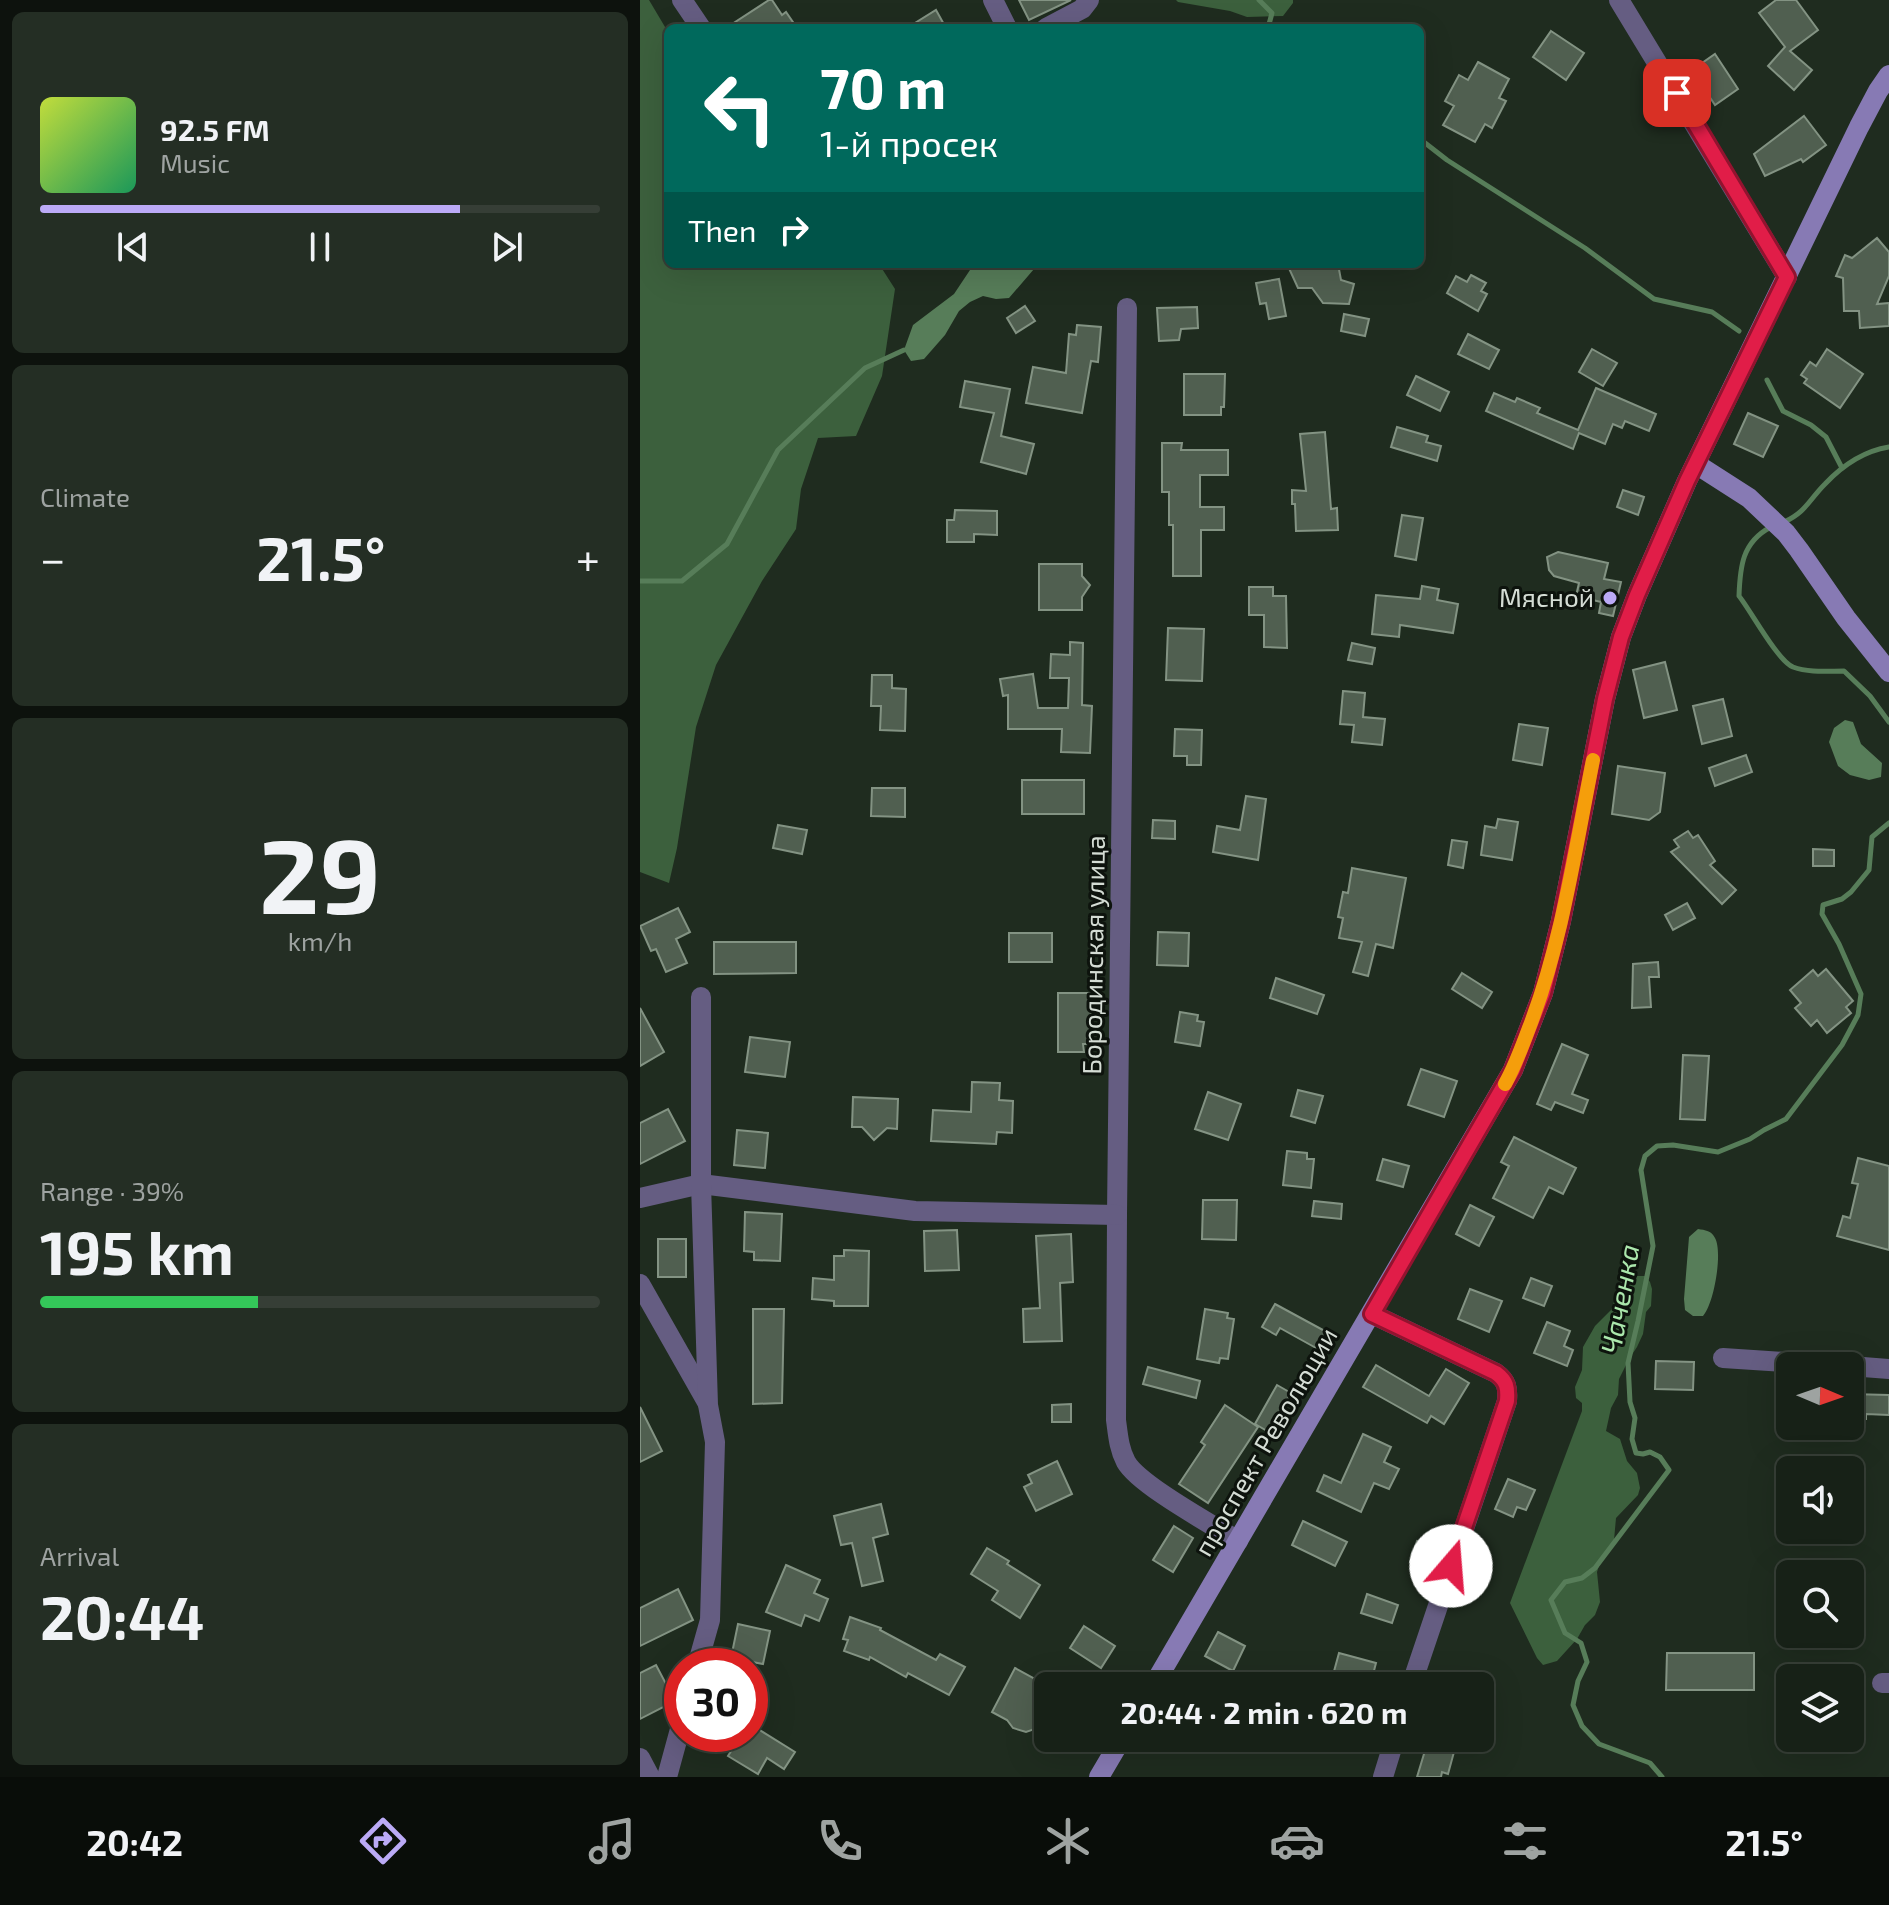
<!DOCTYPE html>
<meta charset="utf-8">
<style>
body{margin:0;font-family:"Exo 2",sans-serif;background:#242e24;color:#f1f3f6;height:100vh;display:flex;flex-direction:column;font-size:30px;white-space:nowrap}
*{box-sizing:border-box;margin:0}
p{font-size:26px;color:#9ea3a1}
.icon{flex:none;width:44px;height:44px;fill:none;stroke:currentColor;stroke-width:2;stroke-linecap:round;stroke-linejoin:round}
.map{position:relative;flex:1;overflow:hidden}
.panel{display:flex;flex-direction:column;gap:12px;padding:12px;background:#0d120d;width:640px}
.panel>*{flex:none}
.banner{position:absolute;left:24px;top:24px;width:760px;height:244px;border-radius:12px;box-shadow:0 8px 32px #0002,0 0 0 2px #363e36;background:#00695c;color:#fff;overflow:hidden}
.needle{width:52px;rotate:92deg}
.controls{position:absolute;left:1136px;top:1352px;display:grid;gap:16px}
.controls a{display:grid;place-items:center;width:88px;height:88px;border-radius:12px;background:#172117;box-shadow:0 8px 32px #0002,0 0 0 2px #363e36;font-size:40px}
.speed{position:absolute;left:24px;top:1648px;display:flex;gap:16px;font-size:40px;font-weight:700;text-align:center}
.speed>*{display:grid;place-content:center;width:104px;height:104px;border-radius:50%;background:#172117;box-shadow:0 8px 32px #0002,0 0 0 2px #363e36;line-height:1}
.speed .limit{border:12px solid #d22;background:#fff;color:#111}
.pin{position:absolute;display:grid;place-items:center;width:68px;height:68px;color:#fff;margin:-34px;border-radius:16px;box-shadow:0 4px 12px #0006}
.me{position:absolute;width:88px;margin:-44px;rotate:18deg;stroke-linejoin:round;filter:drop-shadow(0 0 6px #0008)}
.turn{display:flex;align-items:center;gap:28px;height:168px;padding:0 24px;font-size:36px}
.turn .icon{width:104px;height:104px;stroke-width:2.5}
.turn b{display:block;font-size:56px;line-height:68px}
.then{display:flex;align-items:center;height:76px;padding:0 24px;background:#0003;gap:16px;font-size:30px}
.big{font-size:60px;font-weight:700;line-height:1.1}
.panel .widget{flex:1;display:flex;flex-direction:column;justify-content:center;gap:12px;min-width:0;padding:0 28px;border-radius:12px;background:#242e24}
.panel .dial{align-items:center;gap:0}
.dial b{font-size:104px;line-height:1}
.song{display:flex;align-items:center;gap:24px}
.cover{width:96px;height:96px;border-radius:12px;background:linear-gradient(135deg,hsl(70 70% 55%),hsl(150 70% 35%))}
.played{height:8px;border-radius:4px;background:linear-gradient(90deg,#bbaaf6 75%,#363e36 75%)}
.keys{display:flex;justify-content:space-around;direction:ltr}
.heat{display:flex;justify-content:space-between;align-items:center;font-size:44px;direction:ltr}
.charge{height:12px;border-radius:6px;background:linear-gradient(90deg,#34c759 39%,#363e36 0)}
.trip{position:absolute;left:394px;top:1672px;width:460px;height:80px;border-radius:12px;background:#172117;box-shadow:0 8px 32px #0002,0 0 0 2px #363e36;font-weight:700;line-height:80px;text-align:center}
.tab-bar{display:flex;height:128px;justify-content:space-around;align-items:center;background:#090d09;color:#9ea3a1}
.tab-bar .icon{width:56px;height:56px}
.tab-bar .on{color:#bbaaf6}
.tab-bar b{font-size:36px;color:#f1f3f6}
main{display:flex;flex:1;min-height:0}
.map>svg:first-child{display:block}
.forest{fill:#3c603d}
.water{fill:#577d59}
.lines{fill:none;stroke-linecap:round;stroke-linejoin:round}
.stream{stroke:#577d59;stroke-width:5}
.building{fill:#505f50;stroke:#839383;stroke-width:2}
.street{stroke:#655d82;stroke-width:20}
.secondary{stroke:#877ab4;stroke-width:20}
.route-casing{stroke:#92132f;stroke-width:20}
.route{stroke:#e11d48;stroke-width:14}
.slow{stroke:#f59e0b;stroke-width:14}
.poi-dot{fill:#bbaaf6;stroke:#0d130d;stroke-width:3}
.labels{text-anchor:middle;stroke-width:6;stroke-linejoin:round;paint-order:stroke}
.poi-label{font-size:26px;fill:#d4dcd4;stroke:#0d130d;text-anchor:end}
.street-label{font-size:26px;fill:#d4dcd4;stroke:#0d130d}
.water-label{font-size:28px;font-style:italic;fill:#abe7ac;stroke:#0d130d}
</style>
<main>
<section class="panel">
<div class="widget">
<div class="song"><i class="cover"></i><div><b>92.5 FM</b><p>Music</p></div></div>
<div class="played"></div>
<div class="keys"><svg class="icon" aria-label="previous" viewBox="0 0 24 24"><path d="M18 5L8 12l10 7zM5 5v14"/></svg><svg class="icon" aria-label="pause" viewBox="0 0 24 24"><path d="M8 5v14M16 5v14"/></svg><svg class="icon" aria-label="next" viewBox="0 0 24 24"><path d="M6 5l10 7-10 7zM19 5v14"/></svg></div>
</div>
<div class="widget"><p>Climate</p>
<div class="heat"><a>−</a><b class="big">21.5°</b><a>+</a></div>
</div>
<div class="widget dial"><b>29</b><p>km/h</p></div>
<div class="widget"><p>Range · 39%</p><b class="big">195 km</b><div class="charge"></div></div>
<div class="widget"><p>Arrival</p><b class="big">20:44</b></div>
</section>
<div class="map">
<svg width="1249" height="1777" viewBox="0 0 1249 1777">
<rect width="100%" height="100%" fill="#1f2c1f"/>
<g class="forest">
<path d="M0,0h9l19,32v232h211l16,25 -13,87 -26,60 -38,2 -17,51 -5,40 -34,52 -46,84 -20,62 -19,121 -8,35 -29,-11z"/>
<path d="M536,0h117v3l-10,13 -36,1 -17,-6 -52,-9z"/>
<path d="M997,1276h8l5,6 2,7 -1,17 -5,6 -3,22 -6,13 -8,12 -10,20 -1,16 -7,13 -5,23 14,8 7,22 10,12 3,15 -2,7 -22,23 -2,22 -15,26 -2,6 3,30 -5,13 -10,10 -8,14 -20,22 -14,4 -6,-7 -27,-55 72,-192v-8l-6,-5 -1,-11 7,-17 1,-23 12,-21 16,-16 11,-29z"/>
</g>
<g class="water">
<path d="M334,264h72l-12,5 -25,29 -13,1 -13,-3 -13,6 -11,9 -14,24 -21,24 -13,2 -7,-11 9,-25 41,-31z"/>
<path d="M1205,720l8,2 8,22 21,19 -1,14 -12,3 -19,-5 -12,-9 -9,-24 5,-14z"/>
<path d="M1058,1229c7,1 14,2 17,9 8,14 -1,66 -12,78h-10l-8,-6 -1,-11 5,-62z"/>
</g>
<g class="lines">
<g class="stream">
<path d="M619,0l13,13 -4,15"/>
<path d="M780,139l27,21 138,88 69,51 58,13 27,19"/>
<path d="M1127,380l16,31 28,14 15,12 16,31"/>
<path d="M1144,522c22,-10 25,-22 41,-38 17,-18 39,-33 64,-37"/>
<path d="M1131,527c-29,15 -31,40 -32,69 12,15 38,64 54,71 16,6 35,4 51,4l26,25 19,26"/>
<path d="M0,581h42l45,-37 51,-94 87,-82 39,-18"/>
<path d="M1022,1777l-12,-14 -51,-19 -17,-18 -9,-21 5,-24 9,-19 -6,-19 -16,-10 -14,-33 14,-18 17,-4 13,-10 74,-98 -9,-13 -10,-5 -7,2 -7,-1 -4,-14 3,-21 -5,-16 -2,-39 10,-42 15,-75 -12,-76 4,-14 12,-10 16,-1 45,7 32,-13 14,-9 22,-11 56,-74 16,-30 3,-21 -22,-50 -17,-30 1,-9 19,-6 9,-7 18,-22 3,-33 17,-14"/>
</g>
</g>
<g class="building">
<path d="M129,0h3l10,15 4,-3 11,16h-71z"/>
<path d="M379,0h52l-42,20z"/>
<path d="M1136,0h20l22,30 -28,21 22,19 -18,20 -26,-24 17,-19 -26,-34z"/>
<path d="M296,10l10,18h-39z"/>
<path d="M911,31l33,22 -18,27 -33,-23z"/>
<path d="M1075,54l23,35 -23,16 -23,-35z"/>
<path d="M838,62l31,17 -10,19 7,3 -14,27 -7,-4 -10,18 -32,-17 11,-19 -9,-5 14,-26 9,5z"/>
<path d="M1164,116l22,29 -23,17 -2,-3 -36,17 -11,-22z"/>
<path d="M1237,238l12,14v24l-12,28 12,-1v23l-29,2 -1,-17h-15l-1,-33 -7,-2 9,-21 7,3z"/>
<path d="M647,264h51l3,16 13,4 -5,20 -26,-1 -11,-15h-14z"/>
<path d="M831,275l15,8 -5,8 6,3 -9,17 -31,-18 9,-17 11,6z"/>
<path d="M639,279l7,37 -17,3 -3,-16 -6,1 -4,-21z"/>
<path d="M385,306l10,15 -19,12 -9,-15z"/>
<path d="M557,307l1,21 -17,1 -2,11 -20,1 -2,-33z"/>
<path d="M704,314l25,5 -4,17 -24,-5z"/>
<path d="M437,325l24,2 -3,35 -7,-1 -9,52 -56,-10 7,-36 33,6 3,-39 7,1z"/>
<path d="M828,334l31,16 -10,19 -31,-15z"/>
<path d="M952,349l25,14 -14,23 -24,-14z"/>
<path d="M1187,349l36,25 -23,34 -36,-25 3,-4 -6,-4 9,-13 6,4z"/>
<path d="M544,374h41l-1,33h-3v8h-37z"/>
<path d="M776,376l33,16 -9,19 -33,-16z"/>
<path d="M325,381l45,8 -9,47 33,8 -8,30 -45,-12 13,-49 -34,-6z"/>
<path d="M956,388l60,26 -7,17 -24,-10 -3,7 -9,-4 -8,20 -26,-11 -6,16 -87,-38 8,-18 21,9 2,-4 23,10 -3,5 41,17z"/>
<path d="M1108,413l30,13 -15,31 -29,-13z"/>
<path d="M757,427l31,9 -2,6 15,4 -4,15 -46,-14z"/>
<path d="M685,432l6,77 6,-1 1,22 -42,1 -1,-27h-3v-14l14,1 -6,-57z"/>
<path d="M522,443h20l-1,7h47v25h-28v32h24v23h-23v46h-28v-51h-4v-33h-7z"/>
<path d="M983,490l21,7 -6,18 -21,-8z"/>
<path d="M315,510l42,1v24l-23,-1v8h-27v-22h7z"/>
<path d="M762,515l21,3 -7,42 -21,-4z"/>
<path d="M918,552l50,11 -4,16 17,3 -8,34 -14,-3 2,-11 -25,-6 3,-13 -25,-7 -5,-6 -2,-13z"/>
<path d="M399,564h43v12l8,9 -8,12v13h-43z"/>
<path d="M782,586l17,3 -2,11 21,4 -5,29 -53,-8 -1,12 -27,-3 4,-39 44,4z"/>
<path d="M609,587h24v9h13l1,52 -23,-1v-32h-15z"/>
<path d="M528,628l36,1 -2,52 -36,-1z"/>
<path d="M430,642l13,1 -1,62 10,1 -2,47 -29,-1 1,-23h-54v-34l-5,1 -3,-17 33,-5 5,34h30l1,-30h-19l1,-24 19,1z"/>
<path d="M712,643l23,5 -3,16 -24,-4z"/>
<path d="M1025,662l12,48 -33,8 -11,-48z"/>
<path d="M232,675h20v13l14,1 -1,42 -25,-1 1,-24h-10z"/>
<path d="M703,691l22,2 -2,24 22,2 -3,26 -30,-3 2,-17 -14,-1z"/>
<path d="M1083,699l9,37 -30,8 -9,-38z"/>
<path d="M879,724l29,4 -6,37 -29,-5z"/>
<path d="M535,729l27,1 -1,35h-14v-9h-13z"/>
<path d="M1106,755l6,17 -37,14 -6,-18z"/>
<path d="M978,766l47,7 -5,39 -11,8 -37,-6z"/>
<rect x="382" y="780" width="62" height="34"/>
<path d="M232,788h33v29l-34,-1z"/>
<path d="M606,796l20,3 -8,61 -45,-8 4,-26 23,4z"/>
<path d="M858,819l20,3 -6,38 -31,-5 4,-29 11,2z"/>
<path d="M513,820l22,1v18l-23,-1z"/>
<path d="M138,825l29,5 -5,24 -29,-6z"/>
<path d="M1048,831l5,7 5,-3 17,26 -5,4 26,25 -14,14 -51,-52 8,-5 -5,-7z"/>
<path d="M812,840l15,2 -4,26 -15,-3z"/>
<path d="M1173,849l21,1v16h-21z"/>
<path d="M712,868l54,10 -13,70 -17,-4 -8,32 -15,-4 9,-30 -23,-4 4,-20 -5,-1 5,-25 5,1z"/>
<path d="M1047,903l8,15 -22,12 -8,-15z"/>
<path d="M38,908l12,24 -14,7 11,24 -21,9 -10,-23 -5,2 -11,-25z"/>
<path d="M518,932l31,1 -1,33 -31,-1z"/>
<rect x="369" y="933" width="43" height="29"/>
<path d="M74,942h82v31l-82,1z"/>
<path d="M1018,962l1,15h-10l2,30 -19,1 1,-44z"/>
<path d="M1186,969l27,32 -7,6 5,6 -24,20 -10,-13 -6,6 -16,-18 6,-5 -11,-13 23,-20 5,6z"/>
<path d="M822,973l30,19 -10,16 -30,-19z"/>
<path d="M636,978l48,17 -7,19 -47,-16z"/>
<path d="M418,993h33v51h-8l1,8h-26z"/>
<path d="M0,1008l24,44 -24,14z"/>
<path d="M540,1012l18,3 -1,6 7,1 -4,24 -25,-4z"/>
<path d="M110,1037l40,5 -5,35 -40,-5z"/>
<path d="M922,1044l26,11 -16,39 16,6 -5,13 -28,-11 -4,8 -14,-6z"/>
<path d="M1043,1055l26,1 -4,64 -25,-1z"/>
<path d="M781,1069l36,12 -13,36 -36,-12z"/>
<path d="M332,1082l28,1 -1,17 14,1 -1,32 -15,-1 -1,12 -65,-3 2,-31 38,2z"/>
<path d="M658,1090l25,6 -8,27 -24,-7z"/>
<path d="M568,1092l33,12 -13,36 -33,-11z"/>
<path d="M213,1097l45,2 -1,30 -10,-1 -13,12 -12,-13h-10z"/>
<path d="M28,1109l17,32 -45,23v-41z"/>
<path d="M97,1130l31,3 -3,35 -31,-3z"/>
<path d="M874,1137l62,31 -13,26 -14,-7 -16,31 -40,-20 16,-32 -8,-4z"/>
<path d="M647,1151l20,2v6h7l-3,29 -28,-3z"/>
<path d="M1218,1158l31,8v84l-52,-14 6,-20 7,2 8,-34 -6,-1z"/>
<path d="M743,1159l26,7 -6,21 -26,-7z"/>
<path d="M563,1200h34l-1,40 -34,-1z"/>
<path d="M674,1201l28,3 -1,15 -29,-3z"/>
<path d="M830,1205l24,12 -15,29 -23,-12z"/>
<path d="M105,1212l37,2 -2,47 -26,-1v-8l-10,-1z"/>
<path d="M317,1230l2,40 -34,1 -1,-40z"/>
<path d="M431,1234l2,48 -13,1 2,58 -38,1 -1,-33 17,-1 -4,-72z"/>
<rect x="18" y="1239" width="28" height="38"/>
<path d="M204,1250l25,1 -1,55h-34v-5l-22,-2 1,-21 21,2v-24h10z"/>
<path d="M891,1278l21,8 -8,20 -21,-8z"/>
<path d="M830,1289l32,12 -13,31 -31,-13z"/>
<path d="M635,1304l59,32 -9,17 -45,-25 -4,7 -14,-8z"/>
<path d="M113,1309h31l-2,94 -29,1z"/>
<path d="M565,1309l23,4 -1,5 7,1 -6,40 -8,-1 -1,5 -22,-4z"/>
<path d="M907,1322l23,9 -6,15 9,4 -6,16 -33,-13z"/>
<path d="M1016,1361l38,1 -1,28 -38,-1z"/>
<path d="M736,1365l53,31 17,-27 23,14 -25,41 -13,-8 -4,7 -64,-36z"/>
<path d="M508,1367l52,14 -4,17 -53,-14z"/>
<path d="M637,1385l14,8 -10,17 7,3 -9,17 -7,-4 -3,6 -14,-8z"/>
<path d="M1210,1394l39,1v20l-23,-1v5h-16z"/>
<path d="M431,1404v18h-19v-17z"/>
<path d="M585,1405l33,22 -50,76 -29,-19 26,-39 -4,-3z"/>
<path d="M0,1407l22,44 -22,11z"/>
<path d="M723,1434l28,13 -7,15 15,7 -10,20 -15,-6 -13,29 -44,-21 7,-16 17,8z"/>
<path d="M417,1461l15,33 -36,17 -12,-24 8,-4 -4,-8z"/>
<path d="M868,1479l27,11 -9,20 -9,-3 -4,10 -18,-8z"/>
<path d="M241,1504l7,30 -15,4 10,43 -21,5 -10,-43 -11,2 -7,-29z"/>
<path d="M663,1521l44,21 -12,24 -43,-21z"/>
<path d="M534,1526l19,12 -20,34 -20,-12z"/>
<path d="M777,1541l16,6 -7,20 -16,-5z"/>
<path d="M347,1548l22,13 -2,3 33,21 -20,33 -28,-18 6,-9 -27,-17z"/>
<path d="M146,1565l34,15 -6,13 14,6 -9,22 -14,-6 -4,11 -35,-14z"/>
<path d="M38,1589l15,31 -53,26v-38z"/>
<path d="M727,1594l31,11 -6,18 -31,-10z"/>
<path d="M210,1617l31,11 -1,2 56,30 4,-6 25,13 -16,28 -41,-22 -2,4 -36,-20 -1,3 -25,-9 4,-11 -5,-1z"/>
<path d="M98,1624l32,7 -7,33 -32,-6z"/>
<path d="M444,1626l31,20 -14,22 -31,-20z"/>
<path d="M578,1632l27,14 -12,25 -28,-15z"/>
<path d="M699,1653l37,10 -6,23h-40z"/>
<path d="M1027,1653h87v37h-88z"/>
<path d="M16,1665l19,36 -35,18v-46z"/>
<path d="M375,1668l33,18v12l-7,14 -1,8 -8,10 -6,2 -13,-4 -6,-8 -15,-8z"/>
<path d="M110,1724l45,28 -11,17 -17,-11 -9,16 -30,-18 14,-22h8z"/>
<path d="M787,1744l27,8 -6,22 -6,-2 -1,5h-24z"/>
</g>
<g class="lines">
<g class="street">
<path d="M42,0l19,28"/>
<path d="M353,0l14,28"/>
<path d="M979,0l168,277"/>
<path d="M406,28l36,-19 7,-9"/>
<path d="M487,308l-10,907 -1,205c2,15 3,29 10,42 13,23 87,63 112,79"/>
<path d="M0,1198l61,-14 214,27 202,4"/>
<path d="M0,1284l67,118"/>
<path d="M732,1314l124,59c11,8 12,15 11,28l-96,285"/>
<path d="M1083,1358l122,8"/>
<path d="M1210,1366l39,3"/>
<path d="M57,1666l13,-46 5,-178 -7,-37 -7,-221v-187"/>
<path d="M1242,1683h7"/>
<path d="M0,1758l10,19"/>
<path d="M27,1777l15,-55"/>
<path d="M743,1777l12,-39"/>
</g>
<g class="secondary">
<path d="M1056,464l53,34 37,35 13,17 47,68 43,54"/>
<path d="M513,1686l360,-616 30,-77 18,-72 44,-222 16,-62 16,-42 50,-114 172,-354 19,-36 11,-16"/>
<path d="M459,1777l23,-39"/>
</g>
</g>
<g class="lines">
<g class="route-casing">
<path id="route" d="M811,1566l56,-165c1,-13 0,-20 -11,-28l-124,-59 141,-244 30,-77 18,-72 44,-222 16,-62 16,-42 50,-114 100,-204 -110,-184"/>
</g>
<use href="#route" class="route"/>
<path class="slow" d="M865,1084c10,-18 17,-37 24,-56 33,-85 46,-178 64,-268"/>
</g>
<circle class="poi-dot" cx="970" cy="598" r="8"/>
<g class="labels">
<g class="poi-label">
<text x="954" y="607">Мясной</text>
</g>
<g class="street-label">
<text transform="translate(454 955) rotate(-89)" y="9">Бородинская улица</text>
<text transform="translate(626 1442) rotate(-60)" y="9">проспект Революции</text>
</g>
<g class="water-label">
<text transform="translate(980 1299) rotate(-80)" y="10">Чаченка</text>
</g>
</g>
</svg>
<div class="controls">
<a><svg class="needle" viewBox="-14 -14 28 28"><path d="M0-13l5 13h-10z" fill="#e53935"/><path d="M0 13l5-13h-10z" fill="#9ea3a1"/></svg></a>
<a><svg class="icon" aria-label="sound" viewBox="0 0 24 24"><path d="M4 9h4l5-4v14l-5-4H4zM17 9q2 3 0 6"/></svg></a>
<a><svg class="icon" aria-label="search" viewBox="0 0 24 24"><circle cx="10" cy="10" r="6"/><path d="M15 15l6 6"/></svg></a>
<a><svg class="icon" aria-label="layers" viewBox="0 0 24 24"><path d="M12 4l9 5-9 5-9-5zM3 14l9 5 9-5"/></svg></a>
</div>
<div class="speed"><div class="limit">30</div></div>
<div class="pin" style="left:1037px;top:93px;background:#d93025"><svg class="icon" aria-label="arrive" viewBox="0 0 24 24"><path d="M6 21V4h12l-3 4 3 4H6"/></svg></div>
<svg class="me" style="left:811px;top:1566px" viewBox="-20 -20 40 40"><circle r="19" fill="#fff"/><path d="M0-13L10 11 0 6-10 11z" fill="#e11d48"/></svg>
<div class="trip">20:44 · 2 min · 620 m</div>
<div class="banner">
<div class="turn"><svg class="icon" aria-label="left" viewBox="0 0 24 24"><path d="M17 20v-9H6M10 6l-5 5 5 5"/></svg><div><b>70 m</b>1-й просек</div></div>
<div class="then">Then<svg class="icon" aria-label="right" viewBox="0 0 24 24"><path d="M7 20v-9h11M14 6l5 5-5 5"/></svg></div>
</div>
</div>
</main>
<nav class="tab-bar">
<b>20:42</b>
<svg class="icon on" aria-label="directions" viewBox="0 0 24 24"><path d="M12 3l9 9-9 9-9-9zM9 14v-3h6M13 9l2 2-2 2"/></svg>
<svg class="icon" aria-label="music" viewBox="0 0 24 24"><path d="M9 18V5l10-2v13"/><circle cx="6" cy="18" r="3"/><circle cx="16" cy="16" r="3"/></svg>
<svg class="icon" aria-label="phone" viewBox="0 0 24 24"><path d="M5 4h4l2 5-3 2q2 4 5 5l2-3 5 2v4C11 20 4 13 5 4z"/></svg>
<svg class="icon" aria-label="climate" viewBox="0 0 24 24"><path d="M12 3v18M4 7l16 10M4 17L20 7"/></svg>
<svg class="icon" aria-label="car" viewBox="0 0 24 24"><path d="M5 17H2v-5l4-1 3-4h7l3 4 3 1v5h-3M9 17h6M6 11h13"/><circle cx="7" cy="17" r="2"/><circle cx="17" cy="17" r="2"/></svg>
<svg class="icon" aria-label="filters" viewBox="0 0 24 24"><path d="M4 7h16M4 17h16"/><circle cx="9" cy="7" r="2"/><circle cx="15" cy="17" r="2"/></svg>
<b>21.5°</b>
</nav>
